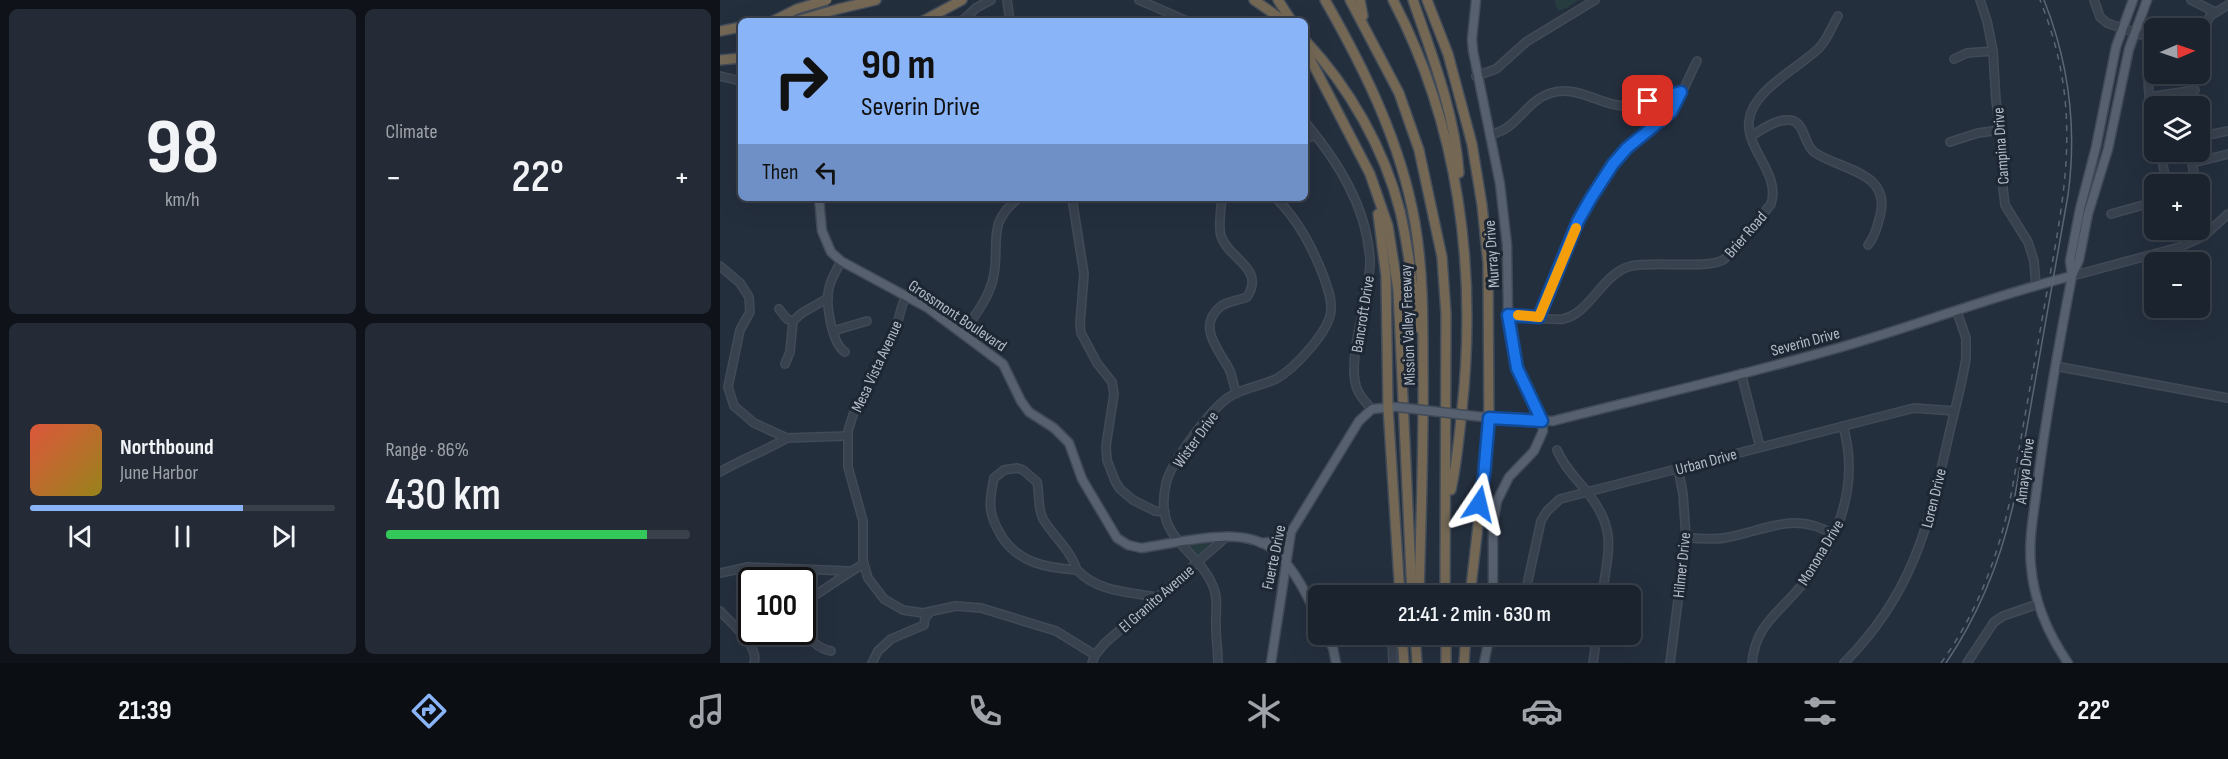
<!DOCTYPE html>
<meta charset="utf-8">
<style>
body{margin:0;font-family:"Sofia Sans Condensed",sans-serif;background:#242b36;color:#f1f3f6;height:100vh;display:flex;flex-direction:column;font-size:22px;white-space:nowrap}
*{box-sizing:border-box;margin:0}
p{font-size:20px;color:#a0a4aa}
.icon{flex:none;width:33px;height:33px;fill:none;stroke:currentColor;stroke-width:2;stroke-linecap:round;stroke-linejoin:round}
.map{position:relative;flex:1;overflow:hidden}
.details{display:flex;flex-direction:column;gap:9px;padding:9px;background:#0f1319;width:720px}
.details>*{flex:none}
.guide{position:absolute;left:18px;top:18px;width:570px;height:183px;border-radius:9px;box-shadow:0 6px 24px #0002,0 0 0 2px #39404a;background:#8ab4f8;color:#111;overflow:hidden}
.needle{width:39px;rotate:88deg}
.buttons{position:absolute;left:1424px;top:18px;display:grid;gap:12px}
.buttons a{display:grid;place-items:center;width:66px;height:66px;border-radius:9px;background:#1b232e;box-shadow:0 6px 24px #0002,0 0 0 2px #39404a;font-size:30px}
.speed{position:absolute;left:18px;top:567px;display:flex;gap:12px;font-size:30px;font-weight:700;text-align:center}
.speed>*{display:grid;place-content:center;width:78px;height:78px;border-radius:50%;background:#1b232e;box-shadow:0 6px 24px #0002,0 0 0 2px #39404a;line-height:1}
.speed .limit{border:3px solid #111;border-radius:9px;background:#fff;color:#111}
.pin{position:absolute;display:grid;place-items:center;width:51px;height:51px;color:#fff;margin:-26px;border-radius:12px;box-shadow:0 3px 9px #0006}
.me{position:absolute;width:66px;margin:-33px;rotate:10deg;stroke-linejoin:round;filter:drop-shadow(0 0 4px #0008)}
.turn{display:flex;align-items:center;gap:21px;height:126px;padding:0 24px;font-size:27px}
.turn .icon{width:78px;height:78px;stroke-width:2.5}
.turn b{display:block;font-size:42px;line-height:51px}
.then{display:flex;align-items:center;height:57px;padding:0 24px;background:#0003;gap:12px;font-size:22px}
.big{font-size:45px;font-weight:600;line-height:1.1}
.details .card{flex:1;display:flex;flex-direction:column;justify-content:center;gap:9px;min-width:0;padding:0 21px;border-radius:9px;background:#242b36}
.details .dial{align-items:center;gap:0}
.dial b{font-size:78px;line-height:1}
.song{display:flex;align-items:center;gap:18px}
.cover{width:72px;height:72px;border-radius:9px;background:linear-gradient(135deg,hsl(10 70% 55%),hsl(50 70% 35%))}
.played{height:6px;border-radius:3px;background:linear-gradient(90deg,#8ab4f8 70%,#39404a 70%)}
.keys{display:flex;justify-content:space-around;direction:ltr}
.heat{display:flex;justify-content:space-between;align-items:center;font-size:33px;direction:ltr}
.charge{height:9px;border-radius:4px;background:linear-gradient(90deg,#34c759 86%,#39404a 0)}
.details .tiles{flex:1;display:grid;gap:9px;grid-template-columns:repeat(2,1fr)}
.trip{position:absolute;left:588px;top:585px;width:333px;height:60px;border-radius:9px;background:#1b232e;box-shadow:0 6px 24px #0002,0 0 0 2px #39404a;font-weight:600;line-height:60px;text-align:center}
.tab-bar{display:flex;height:96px;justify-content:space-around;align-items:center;background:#0b0e12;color:#a0a4aa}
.tab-bar .icon{width:42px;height:42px}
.tab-bar .selected{color:#8ab4f8}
.tab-bar b{font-size:27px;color:#f1f3f6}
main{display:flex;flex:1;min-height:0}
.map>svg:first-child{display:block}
.green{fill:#263c3f}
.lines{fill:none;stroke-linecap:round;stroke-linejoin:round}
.minor-casing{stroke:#414a57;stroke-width:10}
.major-casing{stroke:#414a57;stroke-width:11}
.highway-casing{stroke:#434c59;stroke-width:12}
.minor{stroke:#38414e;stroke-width:7}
.major{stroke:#56606e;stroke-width:8}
.highway{stroke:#746855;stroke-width:9}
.tram{stroke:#5a6575;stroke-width:1.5}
.rail{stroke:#5a6575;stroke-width:1.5;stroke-dasharray:6 6;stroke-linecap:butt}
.major-bridge-casing{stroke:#414a57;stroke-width:11;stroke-linecap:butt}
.highway-bridge-casing{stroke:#434c59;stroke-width:12;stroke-linecap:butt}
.major-bridge{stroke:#56606e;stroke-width:8}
.highway-bridge{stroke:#746855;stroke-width:9}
.route-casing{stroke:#114b97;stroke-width:15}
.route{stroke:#1a73e8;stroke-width:10}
.slow{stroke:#f59e0b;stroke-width:10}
.labels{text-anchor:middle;stroke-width:6;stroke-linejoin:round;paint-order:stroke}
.street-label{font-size:16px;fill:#b4bcc9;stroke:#1d2633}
</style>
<main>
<section class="details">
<div class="tiles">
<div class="card dial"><b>98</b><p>km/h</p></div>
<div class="card"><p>Climate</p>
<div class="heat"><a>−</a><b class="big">22°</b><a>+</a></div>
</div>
<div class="card">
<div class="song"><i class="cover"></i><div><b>Northbound</b><p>June Harbor</p></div></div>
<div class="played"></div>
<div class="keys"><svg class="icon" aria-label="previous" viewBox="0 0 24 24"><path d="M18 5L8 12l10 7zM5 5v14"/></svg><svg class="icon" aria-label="pause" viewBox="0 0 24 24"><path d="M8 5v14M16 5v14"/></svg><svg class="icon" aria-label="next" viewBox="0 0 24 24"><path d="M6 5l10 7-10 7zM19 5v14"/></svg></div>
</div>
<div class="card"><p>Range · 86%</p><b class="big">430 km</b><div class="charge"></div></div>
</div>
</section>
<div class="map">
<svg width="1508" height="663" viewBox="0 0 1508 663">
<rect width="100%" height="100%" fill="#242f3e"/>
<g class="green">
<path d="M834,0h25l-13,8 -8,3z"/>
<path d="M490,542v2l-15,14 -12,-12z"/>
</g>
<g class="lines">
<g class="minor-casing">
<g id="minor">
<path d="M287,0l3,21"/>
<path d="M419,0l48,21"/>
<path d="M1260,0l7,21 6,30 3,50 6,42 1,45 2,17 23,37 6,19 2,24"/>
<path d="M1374,0l6,17 7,6 47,16"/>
<path d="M1471,0l24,12"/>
<path d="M242,21l14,-13 15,-8"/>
<path d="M1479,40l11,-24 18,-11"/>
<path d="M1434,50c-5,21 -10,38 0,59"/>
<path d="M1234,59l13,-6 26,-2"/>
<path d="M0,76l21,5"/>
<path d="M756,76l20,-7 30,-27 69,-42"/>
<path d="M1429,97l46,-7"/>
<path d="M585,122c33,40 62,85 65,138 1,33 -26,104 -12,131 3,6 9,13 14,18"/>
<path d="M771,134c25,-3 35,-34 60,-41 28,-9 54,16 81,13 16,-2 33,-10 49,-14"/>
<path d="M1031,136c12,-7 29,-20 43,-15 11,5 10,23 20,31 25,18 78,19 66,64 -3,11 -5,20 -12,29"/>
<path d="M1479,137l29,-6"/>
<path d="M585,139l10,-4"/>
<path d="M1230,142l28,-9 22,-3"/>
<path d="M1443,152l-2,5 6,27"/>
<path d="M1476,184l-4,-21 36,-9"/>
<path d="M352,198l12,76 -4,50 1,9 16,30 15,19 2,12 -8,52 1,14 8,21 5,8 13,11 22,11 10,1"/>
<path d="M502,198c-1,11 -4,28 -1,38 7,23 45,32 26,61 -9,4 -20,4 -27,10 -24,20 0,44 10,64 3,7 3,15 7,22"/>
<path d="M1391,214l43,-12"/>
<path d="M121,261c-4,9 -10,17 -12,27 -4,15 3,56 16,64"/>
<path d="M0,266l20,17 9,14 1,15 -10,18 -12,57 6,19 20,17 33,15 60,-2"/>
<path d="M1352,276l108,-29 24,-11 24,-22"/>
<path d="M186,296l-4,10 -7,26 -42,83 -5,16v36l15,54v40l5,17 16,21 19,11 20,3 33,-7 25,2 75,23 39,24"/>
<path d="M59,309l8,10 6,2"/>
<path d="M788,315c14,0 44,6 55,4 28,-6 38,-45 68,-53 22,-5 77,3 92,-6 9,-5 39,-45 48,-56 10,-30 -25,-54 -22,-83 3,-31 50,-53 70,-73 8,-8 13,-22 19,-32"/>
<path d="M819,317c22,-53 41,-109 76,-155 15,-20 37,-31 54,-49 10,-10 21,-39 28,-52"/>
<path d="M113,331l34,-10"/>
<path d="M243,333c11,-17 25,-33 30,-54 8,-34 -8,-56 26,-81"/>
<path d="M65,364l5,-12 3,-31 9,-8 26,-15"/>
<path d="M1335,366l173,32"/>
<path d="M1021,373l19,74"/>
<path d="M837,450c7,17 19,28 30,42 31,38 21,59 15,104"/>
<path d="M297,468l6,2 14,12c3,12 0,25 6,37 11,18 27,30 34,51 -30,-2 -58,-7 -75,-33 -4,-7 -10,-17 -11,-26 -2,-11 1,-23 3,-33l10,-8z"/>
<path d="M0,472c22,-13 45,-21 67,-34"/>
<path d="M966,538c13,0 26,2 38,0 41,-7 71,-28 110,-3"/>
<path d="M357,570c21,22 51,22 80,27"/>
<path d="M0,573l28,-6 100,4"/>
<path d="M805,594l16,-73 6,-10 13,-12 354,-91 40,3"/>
<path d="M82,603c22,-12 41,-28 62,-39"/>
<path d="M0,611c11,12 40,36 34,52"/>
<path d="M82,629c9,11 15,19 29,22"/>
<path d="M672,634l1,29"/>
<path d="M152,663l6,-12 13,-12 33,-14 1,-7 5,-6"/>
<path d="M372,663l3,-8 10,-12 120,-105"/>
<path d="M498,663c0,-12 -2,-24 -2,-36 -1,-14 3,-28 -3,-41 -16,-39 -60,-46 -47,-102 4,-21 45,-75 63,-87 14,-9 32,-11 47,-18 18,-10 54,-48 55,-69 1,-12 -4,-24 -8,-35 -11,-29 -25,-55 -47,-77"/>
<path d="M873,663l4,-29"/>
<path d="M950,663l16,-125 -3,-44 -5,-26"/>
<path d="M1032,663c3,-34 21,-46 42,-69 42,-46 67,-106 49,-168"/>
<path d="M1124,663c68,-68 84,-135 104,-224 6,-27 14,-54 18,-81v-20l-9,-26"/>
<path d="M1247,663l27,-41 9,-6 35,-12"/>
</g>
</g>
<g class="major-casing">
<g id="major">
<path d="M756,0l-4,39 1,12 27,133 7,61 1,70 9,53 25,53 1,10 -9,20 -25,26 -12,24 -4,23v72"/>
<path d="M99,198l3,33 9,21 10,9 87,47 75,56 18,37 8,11 25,16 15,15 13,36 35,59 11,7 13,3c38,-5 103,-25 135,4 19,18 31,43 42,66"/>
<path d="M1352,275l-2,-14 10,-52 16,-62 20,-100 17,-47"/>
<path d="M754,416l39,4 40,1c98,-25 196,-47 292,-75 76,-22 150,-51 227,-70"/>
<path d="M541,543l17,-2 13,-9"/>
<path d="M606,634l7,14 3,15"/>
<path d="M551,663l20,-131 68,-111 13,-12 22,-2"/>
<path d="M764,663l6,-29"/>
<path d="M1348,663c-20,-29 -34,-62 -37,-97 -3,-29 4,-58 7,-87 9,-68 21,-136 34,-203l7,-16 9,-46 20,-65 21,-100 18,-49"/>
</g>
</g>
<g class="highway-casing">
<g id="highway">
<path d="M534,0l30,21"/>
<path d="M558,0l13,20"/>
<path d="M605,0c40,70 76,143 90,223 8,47 8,93 8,140 1,78 -2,155 -4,233"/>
<path d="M630,0l49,93 20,57 23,107 4,57 -1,282"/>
<path d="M640,0l3,16"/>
<path d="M673,0c66,126 84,269 69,409 -3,28 -5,54 -11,81"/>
<path d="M693,0c19,55 42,114 46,173"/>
<path d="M707,0l21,54 24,90 10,61 6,58 1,166 -19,167"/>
<path d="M118,9l38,-9"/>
<path d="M53,21l24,-12"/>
<path d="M203,21l39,-21"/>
<path d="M0,31l21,-4"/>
<path d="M585,40c44,47 79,108 95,171 9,38 13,78 18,117"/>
<path d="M585,49l65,125 18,52 10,64 14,306"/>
<path d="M0,60l21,-2"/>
<path d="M658,214l8,62 2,131 12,189"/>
<path d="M682,634l2,29"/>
<path d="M695,634l2,29"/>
<path d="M726,634v29"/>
<path d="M744,663l2,-29"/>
</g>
</g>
<use href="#minor" class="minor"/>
<use href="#major" class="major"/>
<use href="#highway" class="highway"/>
<path class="tram" d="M1226,663c34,-50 55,-103 68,-162l54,-306c9,-66 1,-132 -24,-195"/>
<path class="rail" d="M1221,663c37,-51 59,-111 71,-173 11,-65 23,-129 34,-193 20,-109 37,-190 -6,-297"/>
<g class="major-bridge-casing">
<path id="major-bridge" d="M677,407l77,9"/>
</g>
<g class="highway-bridge-casing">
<g id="highway-bridge">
<path d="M77,9l30,-9"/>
<path d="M76,21l42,-12"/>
</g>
</g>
<use href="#major-bridge" class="major-bridge"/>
<use href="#highway-bridge" class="highway-bridge"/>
</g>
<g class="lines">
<g class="route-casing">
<path id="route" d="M759,504l5,-28 5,-58 53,3 -25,-53 -9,-53 31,2 39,-96 13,-23 22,-34 14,-16 44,-36 10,-20 -33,9"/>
</g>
<use href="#route" class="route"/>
<path class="slow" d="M798,315l21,2 37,-89"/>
</g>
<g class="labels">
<g class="street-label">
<text transform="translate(1280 146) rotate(-94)" y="6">Campina Drive</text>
<text transform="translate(1025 234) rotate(-49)" y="6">Brier Road</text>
<text transform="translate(771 254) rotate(-94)" y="6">Murray Drive</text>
<text transform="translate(642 314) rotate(-81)" y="6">Bancroft Drive</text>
<text transform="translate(238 315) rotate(34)" y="6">Grossmont Boulevard</text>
<text transform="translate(687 325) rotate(-92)" y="6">Mission Valley Freeway</text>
<text transform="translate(1085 341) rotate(-15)" y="6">Severin Drive</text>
<text transform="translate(156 366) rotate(-65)" y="6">Mesa Vista Avenue</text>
<text transform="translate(475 439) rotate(-54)" y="6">Wister Drive</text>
<text transform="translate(986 461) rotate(-15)" y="6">Urban Drive</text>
<text transform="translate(1304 471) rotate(-83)" y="6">Amaya Drive</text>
<text transform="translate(1213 498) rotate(-76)" y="6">Loren Drive</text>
<text transform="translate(1100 552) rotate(-59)" y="6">Monona Drive</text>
<text transform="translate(553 557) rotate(-78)" y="6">Fuerte Drive</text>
<text transform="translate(961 565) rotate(-84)" y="6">Hilmer Drive</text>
<text transform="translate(436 598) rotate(-41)" y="6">El Granito Avenue</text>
</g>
</g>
</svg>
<div class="buttons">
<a><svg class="needle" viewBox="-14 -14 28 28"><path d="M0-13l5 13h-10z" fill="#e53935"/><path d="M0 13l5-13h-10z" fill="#a0a4aa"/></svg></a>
<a><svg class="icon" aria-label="layers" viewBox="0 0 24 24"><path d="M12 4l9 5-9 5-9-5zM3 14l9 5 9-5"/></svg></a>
<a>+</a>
<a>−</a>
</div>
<div class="speed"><div class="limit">100</div></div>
<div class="pin" style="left:928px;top:101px;background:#d93025"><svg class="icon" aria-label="arrive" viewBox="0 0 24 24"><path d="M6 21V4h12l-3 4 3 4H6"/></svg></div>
<svg class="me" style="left:759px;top:504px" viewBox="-20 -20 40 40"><path d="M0-17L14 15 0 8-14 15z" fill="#1a73e8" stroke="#fff" stroke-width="4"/></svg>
<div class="trip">21:41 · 2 min · 630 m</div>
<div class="guide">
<div class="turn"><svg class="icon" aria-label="right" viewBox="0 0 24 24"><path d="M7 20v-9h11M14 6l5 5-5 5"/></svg><div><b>90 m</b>Severin Drive</div></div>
<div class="then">Then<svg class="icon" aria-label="left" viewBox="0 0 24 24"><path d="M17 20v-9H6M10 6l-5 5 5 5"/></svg></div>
</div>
</div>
</main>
<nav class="tab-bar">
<b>21:39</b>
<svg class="icon selected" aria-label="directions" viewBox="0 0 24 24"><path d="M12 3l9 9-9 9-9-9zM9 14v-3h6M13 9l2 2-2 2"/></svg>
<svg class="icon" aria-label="music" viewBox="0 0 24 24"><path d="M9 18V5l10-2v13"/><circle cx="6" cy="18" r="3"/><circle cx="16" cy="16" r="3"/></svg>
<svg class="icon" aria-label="phone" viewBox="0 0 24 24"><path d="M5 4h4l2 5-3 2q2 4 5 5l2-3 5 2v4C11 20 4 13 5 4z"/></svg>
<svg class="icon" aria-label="climate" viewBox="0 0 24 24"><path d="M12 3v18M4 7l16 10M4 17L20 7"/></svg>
<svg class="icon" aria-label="car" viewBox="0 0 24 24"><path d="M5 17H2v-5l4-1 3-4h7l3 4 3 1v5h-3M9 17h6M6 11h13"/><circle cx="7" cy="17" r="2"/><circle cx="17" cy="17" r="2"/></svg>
<svg class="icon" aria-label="filters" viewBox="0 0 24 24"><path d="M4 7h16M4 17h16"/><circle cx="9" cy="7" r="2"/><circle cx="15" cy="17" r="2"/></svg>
<b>22°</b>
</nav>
